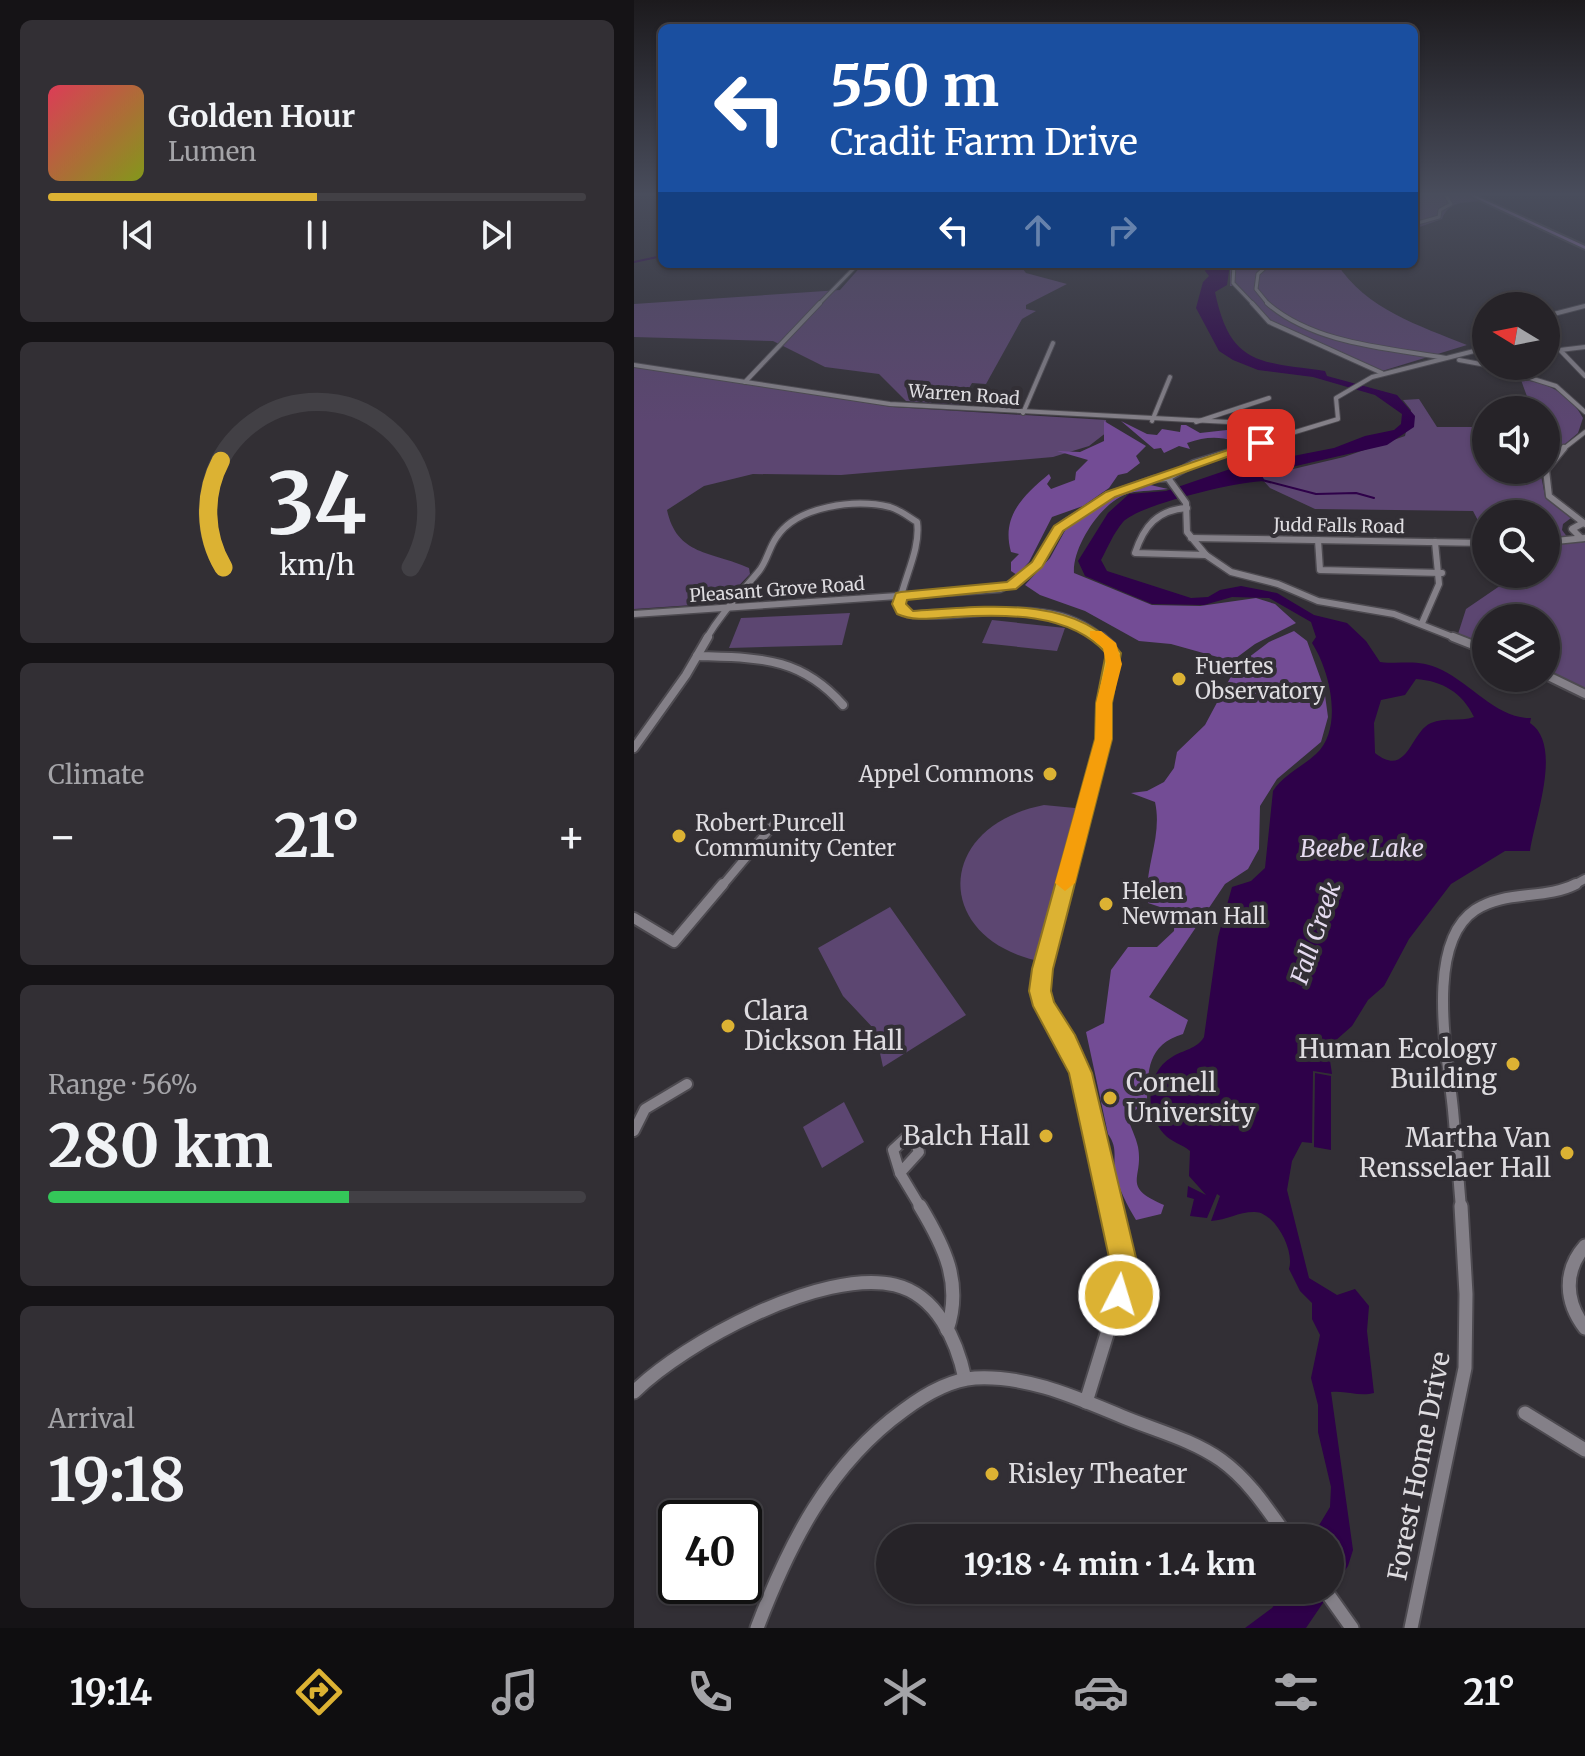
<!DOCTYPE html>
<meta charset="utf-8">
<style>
body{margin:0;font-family:Merriweather,serif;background:#322f34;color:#f1f3f6;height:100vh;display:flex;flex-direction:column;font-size:30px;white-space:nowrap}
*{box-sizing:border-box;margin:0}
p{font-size:26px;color:#a4a4a8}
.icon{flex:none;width:44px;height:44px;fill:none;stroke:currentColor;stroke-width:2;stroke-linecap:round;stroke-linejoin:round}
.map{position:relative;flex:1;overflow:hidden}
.panel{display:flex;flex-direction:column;gap:20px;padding:20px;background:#151316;width:634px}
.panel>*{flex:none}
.guide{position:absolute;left:24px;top:24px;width:760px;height:244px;border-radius:12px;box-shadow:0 2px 6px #0004,0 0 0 2px #424045;background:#1a4fa0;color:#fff;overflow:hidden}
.needle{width:52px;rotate:280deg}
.fabs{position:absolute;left:838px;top:292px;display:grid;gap:16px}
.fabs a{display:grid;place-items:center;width:88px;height:88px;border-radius:50%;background:#262328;box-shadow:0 2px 6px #0004,0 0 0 2px #424045;font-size:40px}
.speed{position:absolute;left:24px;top:1500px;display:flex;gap:16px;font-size:40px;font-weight:700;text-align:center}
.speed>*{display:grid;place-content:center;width:104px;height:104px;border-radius:50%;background:#262328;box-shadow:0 2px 6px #0004,0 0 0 2px #424045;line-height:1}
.speed .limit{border:4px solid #111;border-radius:12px;background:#fff;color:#111}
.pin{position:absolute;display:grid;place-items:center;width:68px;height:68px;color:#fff;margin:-34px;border-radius:16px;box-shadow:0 4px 12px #0006}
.me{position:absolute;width:88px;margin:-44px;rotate:5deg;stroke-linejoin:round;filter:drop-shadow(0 0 6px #0008)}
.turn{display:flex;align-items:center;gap:28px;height:168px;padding:0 40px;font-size:36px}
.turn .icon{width:104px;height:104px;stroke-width:2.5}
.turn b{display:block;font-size:56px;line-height:68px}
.lanes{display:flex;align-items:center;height:76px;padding:0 40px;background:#0003;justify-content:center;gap:40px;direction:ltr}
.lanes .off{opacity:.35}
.big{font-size:60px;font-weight:700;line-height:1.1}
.panel .widget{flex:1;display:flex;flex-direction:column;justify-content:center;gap:12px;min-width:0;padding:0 28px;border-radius:12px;background:#322f34}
.panel .dial{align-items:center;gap:0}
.dial svg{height:208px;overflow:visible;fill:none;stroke:#424045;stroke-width:7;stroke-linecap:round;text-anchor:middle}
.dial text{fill:#f1f3f6;stroke:none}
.song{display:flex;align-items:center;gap:24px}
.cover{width:96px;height:96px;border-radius:12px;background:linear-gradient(135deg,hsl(350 70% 55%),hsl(70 70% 35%))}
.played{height:8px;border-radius:4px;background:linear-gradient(90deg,#dcb233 50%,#424045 50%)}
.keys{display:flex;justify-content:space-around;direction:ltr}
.heat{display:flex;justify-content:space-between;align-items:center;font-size:44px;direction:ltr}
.charge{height:12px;border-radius:6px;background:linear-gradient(90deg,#34c759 56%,#424045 0)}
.trip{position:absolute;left:242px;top:1524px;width:468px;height:80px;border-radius:40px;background:#262328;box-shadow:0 2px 6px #0004,0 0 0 2px #424045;font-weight:700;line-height:80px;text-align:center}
.tabs{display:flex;height:128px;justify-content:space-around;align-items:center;background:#0f0e10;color:#a4a4a8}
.tabs .icon{width:56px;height:56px}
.tabs .selected{color:#dcb233}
.tabs b{font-size:36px;color:#f1f3f6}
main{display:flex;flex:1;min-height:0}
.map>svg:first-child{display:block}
.green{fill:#5c4671}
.forest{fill:#734c95}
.water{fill:#2e0149;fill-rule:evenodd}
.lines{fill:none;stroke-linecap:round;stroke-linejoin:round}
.stream{stroke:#2e0149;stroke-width:2}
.minor-far5-casing{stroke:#4d4a50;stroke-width:5}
.minor-far4-casing{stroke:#4d4a50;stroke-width:6}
.minor-far3-casing{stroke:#4d4a50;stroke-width:9}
.minor-far2-casing{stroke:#4d4a50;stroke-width:12}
.minor-far1-casing{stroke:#4d4a50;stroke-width:14}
.minor-casing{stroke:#4d4a50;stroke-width:17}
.major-casing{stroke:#4d4a50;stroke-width:4}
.minor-far5{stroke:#848088;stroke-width:3}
.minor-far4{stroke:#848088;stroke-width:4}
.minor-far3{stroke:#848088;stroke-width:6}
.minor-far2{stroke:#848088;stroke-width:8}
.minor-far1{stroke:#848088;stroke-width:10}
.minor{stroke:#848088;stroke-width:13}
.major{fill:#9676b1;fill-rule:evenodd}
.route{fill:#dcb233;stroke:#8f7421;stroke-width:2}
.slow{fill:#f59e0b}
.poi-dot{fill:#dcb233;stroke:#322f35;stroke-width:3}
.labels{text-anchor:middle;stroke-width:8;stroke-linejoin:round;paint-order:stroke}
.far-street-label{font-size:18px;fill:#dedce0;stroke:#322f35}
.poi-label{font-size:22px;fill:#dedce0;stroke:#322f35;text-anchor:start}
.water-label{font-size:24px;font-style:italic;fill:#e5dbf0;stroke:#322f35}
.near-poi-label{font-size:26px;fill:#dedce0;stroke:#322f35;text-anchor:start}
.near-street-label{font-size:26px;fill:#dedce0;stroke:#322f35}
</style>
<main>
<section class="panel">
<div class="widget">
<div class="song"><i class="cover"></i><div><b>Golden Hour</b><p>Lumen</p></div></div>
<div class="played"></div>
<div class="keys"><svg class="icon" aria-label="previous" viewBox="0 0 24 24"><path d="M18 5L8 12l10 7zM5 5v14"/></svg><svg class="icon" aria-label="pause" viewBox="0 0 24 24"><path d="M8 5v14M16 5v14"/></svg><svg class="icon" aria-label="next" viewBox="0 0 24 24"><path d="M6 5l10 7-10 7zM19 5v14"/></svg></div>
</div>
<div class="widget dial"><svg viewBox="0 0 100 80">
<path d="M14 69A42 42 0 1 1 86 69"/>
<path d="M14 69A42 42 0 0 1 13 28" stroke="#dcb233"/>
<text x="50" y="56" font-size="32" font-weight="700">34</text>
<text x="50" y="72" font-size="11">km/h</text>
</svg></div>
<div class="widget"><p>Climate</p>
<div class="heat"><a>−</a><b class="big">21°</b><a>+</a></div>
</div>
<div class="widget"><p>Range · 56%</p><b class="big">280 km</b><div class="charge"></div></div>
<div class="widget"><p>Arrival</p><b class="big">19:18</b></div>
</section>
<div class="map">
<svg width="951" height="1628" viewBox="0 0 951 1628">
<rect width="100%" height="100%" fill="#322f35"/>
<g class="green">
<path d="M780,194h52l15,7c-18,2 -32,0 -39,18l-28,10z"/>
<path d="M229,264h156l7,9 41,11 -41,21v4l10,2 -14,8 -36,65 -14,-1 -13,22 -53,-4 -27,-27 -54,-7 -52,-26 -139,-4v-33l206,-14z"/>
<path d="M596,264h107c29,45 83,62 130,81l-85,26 -113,-51 -31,-34h-8z"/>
<path d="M0,367l259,40 213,13 1,12 -18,14 -36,11 -212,18 -88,-1 -49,12 -37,24c10,46 44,41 82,58l1,6 -28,29 -88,6z"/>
<path d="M887,380c27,2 49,14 62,38l-5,15 -32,27v-50h-14z"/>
<path d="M785,399l18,28h49v43h54l5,26 26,22 -8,6 -1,6 6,8 -22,2v-26h-60v22l-13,-25 -158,-2 -45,-21 -10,-11 84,-20 61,-21 6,-26 -8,-10z"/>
<path d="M951,542v150l-39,-20v-54h-60v28l-28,-12 8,-25 41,-28 -2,-7h41v-29z"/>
<path d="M216,613l-8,32 -113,3 12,-30z"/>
<path d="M358,620l73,8 -8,23 -75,-8z"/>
<path d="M410,805l41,4 -41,153c-111,-20 -112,-135 0,-157z"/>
<path d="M256,907l76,108 -83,52 -8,-37 -32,-34 -25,-48z"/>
<path d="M210,1102l20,40 -42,26 -19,-41z"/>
</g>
<g class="forest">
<path d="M470,421l42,25 -10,10 4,7 -13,10 -9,2 -9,13 -26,18 -31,11 -23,45 -12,13 -6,-4v-9l8,-8 -8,-2c-10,-36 12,-56 38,-78l2,4 -4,6 4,5 24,-9 1,-8 12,-12 -31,-9 23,1 24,-11z"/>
<path d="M487,421l26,13 10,1 5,-6 18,3 1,-7h5l14,8 36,-4 6,5 -9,1 1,6c-17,-5 -29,-4 -47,2l3,6 -11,-3 -15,7 -3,-5 -7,1z"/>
<path d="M512,484l22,5c-12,2 -27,1 -38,4 -28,7 -58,54 -56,80l78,32 48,1 56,-8 19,6 21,19 -41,21 -23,17 -61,-17 -32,-3 -54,-30 -45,-16 -15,-10 25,-27 17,-31 48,-31z"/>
<path d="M660,631l13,10 17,47 4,29 -7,25 -44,37 -17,27 -1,43 -11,20 -23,15 -76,113 39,23 -5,14c-36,11 -35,36 -36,68l-20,14c3,10 9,21 11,31 6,32 -18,39 26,58l-3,9 -25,6c-9,-15 -17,-30 -21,-49 -2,-15 3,-23 -7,-37l-22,-102 18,-9 7,-53 17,-23h29l17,-16 1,-19 -27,-9c-5,-34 15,-66 7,-101l-24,-9 16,-2 17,-9 10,-14 3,-16 28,-27 31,-58 33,-25z"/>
</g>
<g class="water">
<path d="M574,264h22l-3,21 -12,7c15,73 44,70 110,79l2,5 70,19 18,21 -1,11 -27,18 -126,29 4,7c-26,0 -127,24 -142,41 -10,12 -15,25 -22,38l6,11 84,27 17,-1 12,-7 21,-4 36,7 37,22 33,8 19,18 14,21c25,3 36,-4 62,8 29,14 56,49 89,48l-1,5c33,22 5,94 0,128h-25l-54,33 -42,55 -25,47 -16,14 -16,26 -17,15 -6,13 3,20 -19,-3 -1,72 -10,-1 -10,19 -5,29 22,88 28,17 18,-6 14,17 -2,25 7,62c-15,4 -28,-3 -43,-1l22,158 -5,16 -42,62h-61l27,-20 14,-18h44v-52h-11l-4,-6 15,-25 1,-20 -13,-55v-27l-7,-27 9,-43 -8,-16v-16l-12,-12 -11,-22c6,-19 -15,-58 -35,-57 -16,0 -27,8 -43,9l9,-25 -3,-2 -10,24 -17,-2 4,-17 -7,-2 1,-11 18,9 -17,-19 1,-25c-8,-7 -19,-9 -26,-17 -20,-22 -18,-62 8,-77 11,-7 25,-8 32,-20l14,-100 14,-50 19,-6 14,-13 8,-77c10,-16 29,-24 43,-37 28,-26 14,-83 -4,-111l4,-6 -5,-15 -42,-24 -37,-1 -28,8 -52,-1 -67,-28 -7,-15 30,-48 21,-19 37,-3 70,-24 98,-19 31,-12 29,-6 7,-6 1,-10 -27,-19 -62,-18 -55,-7 -25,-10 -14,-9 -23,-43 7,-26 6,-6 -4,-5zM782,679c26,2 46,13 58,38 -14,5 -29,0 -43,6 -21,9 -23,56 -56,30l-1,-30 7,-23 24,-5z"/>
<path d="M681,1073l16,3v74l-17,-3z"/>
</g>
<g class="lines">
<g class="stream">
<path d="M0,262l28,-6"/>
<path d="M628,480l54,14 40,-1 18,5"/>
</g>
<g class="minor-far5-casing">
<g id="minor-far5">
<path d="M780,224l25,-7 1,-7 11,-6 -6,-10"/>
<path d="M600,264l-1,19 21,22"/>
<path d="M184,305l40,-41"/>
<path d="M635,305l-13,-16 2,-15 11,-10"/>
</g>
</g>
<g class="minor-far4-casing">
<g id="minor-far4">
<path d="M618,303l17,19 113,51"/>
<path d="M633,303c47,41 121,45 179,55"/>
<path d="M912,316l39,-10"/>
<path d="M951,347l-25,3 25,26"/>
<path d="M825,360l27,5"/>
<path d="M0,365l256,39 376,20 27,9"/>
<path d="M858,366l64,20 29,26"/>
<path d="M111,382l75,-79"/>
<path d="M389,413l30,-70"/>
<path d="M518,421l18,-44"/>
<path d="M562,422l73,-24"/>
<path d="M602,450l102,-31 -2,-21 36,-21 114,-29"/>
<path d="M928,450l23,-18"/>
</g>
</g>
<g class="minor-far3-casing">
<g id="minor-far3">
<path d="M912,470l3,26 36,28"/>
<path d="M912,470l18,-22"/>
<path d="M534,478l18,25 1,29 19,23 25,17 47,12 40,17 76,13 64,25"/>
<path d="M534,478l26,-15 49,-15"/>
<path d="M553,508c-30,2 -43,18 -52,45l71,2"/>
<path d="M557,538l295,5"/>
<path d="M947,538l-9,-9 11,-6"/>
<path d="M684,540l2,30 122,3"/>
<path d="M912,542l39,-4"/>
<path d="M0,614l366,-25 28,-14 37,-52 45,-28 44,-16 14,-1"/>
<path d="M788,623l17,-39 -4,-42"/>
<path d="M72,639c16,-27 34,-45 53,-68 8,-10 10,-23 17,-33 21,-33 80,-39 114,-31 10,3 19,10 27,15 4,26 -13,56 -18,82l8,10c63,9 141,-25 196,25"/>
</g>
</g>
<g class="minor-far2-casing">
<g id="minor-far2">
<path d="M819,637l33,13"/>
<path d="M63,656c61,2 103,0 146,49"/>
<path d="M912,675l39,19"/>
<path d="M0,748l52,-73 22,-38"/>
<path d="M88,886l52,-62"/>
<path d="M431,886l38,-147 1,-36 11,-44 -4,-13 -10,-9"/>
<path d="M938,886l13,-7"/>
</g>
</g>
<g class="minor-far1-casing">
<g id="minor-far1">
<path d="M432,884l-26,99 4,23 23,36 13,31 31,135"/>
<path d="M0,918l40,24 49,-58"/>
<path d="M0,1131l11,-22 42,-25"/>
<path d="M272,1138h8l5,14 -19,21 -7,-23z"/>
<path d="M266,1173l21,35"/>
<path d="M827,1208c-3,-33 -5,-66 -8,-98 -5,-52 -29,-166 22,-200 30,-20 70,-10 101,-26"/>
</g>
</g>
<g class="minor-casing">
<g id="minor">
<path d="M286,1206c24,40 43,77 27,124"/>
<path d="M951,1246c-22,25 -20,56 0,82"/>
<path d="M0,1392c51,-50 188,-124 261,-107 42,10 62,56 70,94"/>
<path d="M452,1402l33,-107 5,-33 -13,-56"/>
<path d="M891,1413l60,37"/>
<path d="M691,1590l27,38"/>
<path d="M123,1628c32,-84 72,-164 147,-218 20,-15 45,-30 71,-32 51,-3 100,19 146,38 33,14 70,23 100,44 28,20 47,50 67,78"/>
<path d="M777,1628l54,-260 1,-74 -5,-88"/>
</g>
</g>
<g class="major-casing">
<path id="major" d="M833,194h5l113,52v3z"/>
</g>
<use href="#minor-far5" class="minor-far5"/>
<use href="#minor-far4" class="minor-far4"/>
<use href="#minor-far3" class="minor-far3"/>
<use href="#minor-far2" class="minor-far2"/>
<use href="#minor-far1" class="minor-far1"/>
<use href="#minor" class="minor"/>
<use href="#major" class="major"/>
</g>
<linearGradient id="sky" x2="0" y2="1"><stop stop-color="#1c1a1d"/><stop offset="0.46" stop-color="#494d5c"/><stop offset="1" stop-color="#494d5c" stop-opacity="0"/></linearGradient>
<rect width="951" height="422" fill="url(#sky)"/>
<path class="route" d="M623,440l9,3 -151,54 -52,34 -21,36 -26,22 -109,11 -1,4 7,7c66,-4 163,-18 208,42l-9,50v36l-59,230 -2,22 3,11 21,33 17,38 45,189 -9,43 -9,4 -10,-4 -4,-10 5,-33 -41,-189 -36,-67 -4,-15 3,-22 63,-230 1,-36 10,-50c-37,-41 -102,-39 -153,-36 -19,1 -38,5 -56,-3l-5,-10 4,-11 5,-1 106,-10 25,-20 22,-36 52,-34z"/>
<path class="slow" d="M456,631h11l15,12 6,21 -10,39v36l-37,144 -10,8 -10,-8 40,-144 1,-36 10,-39 -3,-16 -13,-11z"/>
<g class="poi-dot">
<circle cx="545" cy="679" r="8"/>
<circle cx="416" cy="774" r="8"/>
<circle cx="45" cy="836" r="8"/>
<circle cx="472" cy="904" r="8"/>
<circle cx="94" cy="1026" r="8"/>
<circle cx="879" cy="1064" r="8"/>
<circle cx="476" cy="1098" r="8"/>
<circle cx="412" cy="1136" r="8"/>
<circle cx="933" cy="1153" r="8"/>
<circle cx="358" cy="1474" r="8"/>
</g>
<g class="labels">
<g class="far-street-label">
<text transform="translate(330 395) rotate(4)" y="6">Warren Road</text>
<text transform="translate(705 526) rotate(1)" y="6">Judd Falls Road</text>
<text transform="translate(143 590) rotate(-4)" y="6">Pleasant Grove Road</text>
</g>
<g class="poi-label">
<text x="561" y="674">Fuertes<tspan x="561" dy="25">Observatory</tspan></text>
<text x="400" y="782" text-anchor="end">Appel Commons</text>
<text x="61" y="831">Robert Purcell<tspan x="61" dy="25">Community Center</tspan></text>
<text x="488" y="899">Helen<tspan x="488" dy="25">Newman Hall</tspan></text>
</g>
<g class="water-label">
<text x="728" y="857">Beebe Lake</text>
<text transform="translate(682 933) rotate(-71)" y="8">Fall Creek</text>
</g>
<g class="near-poi-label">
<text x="110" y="1020">Clara<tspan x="110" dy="30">Dickson Hall</tspan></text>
<text x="863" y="1058" text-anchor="end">Human Ecology<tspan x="863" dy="30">Building</tspan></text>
<text x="492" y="1092">Cornell<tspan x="492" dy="30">University</tspan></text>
<text x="396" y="1145" text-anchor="end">Balch Hall</text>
<text x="917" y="1147" text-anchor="end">Martha Van<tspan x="917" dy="30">Rensselaer Hall</tspan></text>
<text x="374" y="1483">Risley Theater</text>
</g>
<g class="near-street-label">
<text transform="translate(785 1466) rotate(-79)" y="9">Forest Home Drive</text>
</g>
</g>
</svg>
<div class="fabs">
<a><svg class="needle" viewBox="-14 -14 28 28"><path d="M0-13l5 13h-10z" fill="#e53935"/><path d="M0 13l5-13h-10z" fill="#a4a4a8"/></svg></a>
<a><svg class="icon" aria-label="sound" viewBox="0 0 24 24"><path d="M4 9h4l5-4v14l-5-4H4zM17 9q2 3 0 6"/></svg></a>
<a><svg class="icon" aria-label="search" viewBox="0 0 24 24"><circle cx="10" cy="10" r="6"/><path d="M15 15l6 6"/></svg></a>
<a><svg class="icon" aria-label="layers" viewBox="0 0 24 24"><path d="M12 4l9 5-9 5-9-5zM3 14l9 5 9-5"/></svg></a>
</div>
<div class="speed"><div class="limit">40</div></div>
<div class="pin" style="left:627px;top:443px;background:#d93025"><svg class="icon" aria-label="arrive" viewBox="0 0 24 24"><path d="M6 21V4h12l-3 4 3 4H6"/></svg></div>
<svg class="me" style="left:485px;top:1295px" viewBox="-20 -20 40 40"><circle r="17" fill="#dcb233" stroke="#fff" stroke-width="3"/><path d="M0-11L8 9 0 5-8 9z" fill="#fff"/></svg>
<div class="trip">19:18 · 4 min · 1.4 km</div>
<div class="guide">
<div class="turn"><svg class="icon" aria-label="left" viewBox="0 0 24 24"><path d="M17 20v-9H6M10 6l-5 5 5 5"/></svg><div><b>550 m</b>Cradit Farm Drive</div></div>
<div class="lanes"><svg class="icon" aria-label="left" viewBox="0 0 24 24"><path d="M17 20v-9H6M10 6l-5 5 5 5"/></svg><svg class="icon off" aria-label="ahead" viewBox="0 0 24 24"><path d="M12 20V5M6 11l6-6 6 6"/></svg><svg class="icon off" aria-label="right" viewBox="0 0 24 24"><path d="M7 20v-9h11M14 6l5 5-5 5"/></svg></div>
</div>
</div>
</main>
<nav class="tabs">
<b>19:14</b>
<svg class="icon selected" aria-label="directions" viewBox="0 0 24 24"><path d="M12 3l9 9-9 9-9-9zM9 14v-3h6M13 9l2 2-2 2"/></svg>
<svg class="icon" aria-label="music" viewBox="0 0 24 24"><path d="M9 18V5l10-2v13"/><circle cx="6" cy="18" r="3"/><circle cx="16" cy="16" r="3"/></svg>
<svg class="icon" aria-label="phone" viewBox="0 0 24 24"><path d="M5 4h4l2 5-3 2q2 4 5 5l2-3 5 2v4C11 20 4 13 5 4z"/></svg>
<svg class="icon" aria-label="climate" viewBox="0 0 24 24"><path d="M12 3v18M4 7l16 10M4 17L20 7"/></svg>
<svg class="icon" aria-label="car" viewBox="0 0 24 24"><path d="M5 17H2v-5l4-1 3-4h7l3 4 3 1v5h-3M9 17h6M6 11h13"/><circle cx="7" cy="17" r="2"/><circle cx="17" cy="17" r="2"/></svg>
<svg class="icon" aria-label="filters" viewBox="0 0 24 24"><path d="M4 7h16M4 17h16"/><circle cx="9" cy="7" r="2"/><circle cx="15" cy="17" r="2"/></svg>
<b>21°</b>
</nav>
